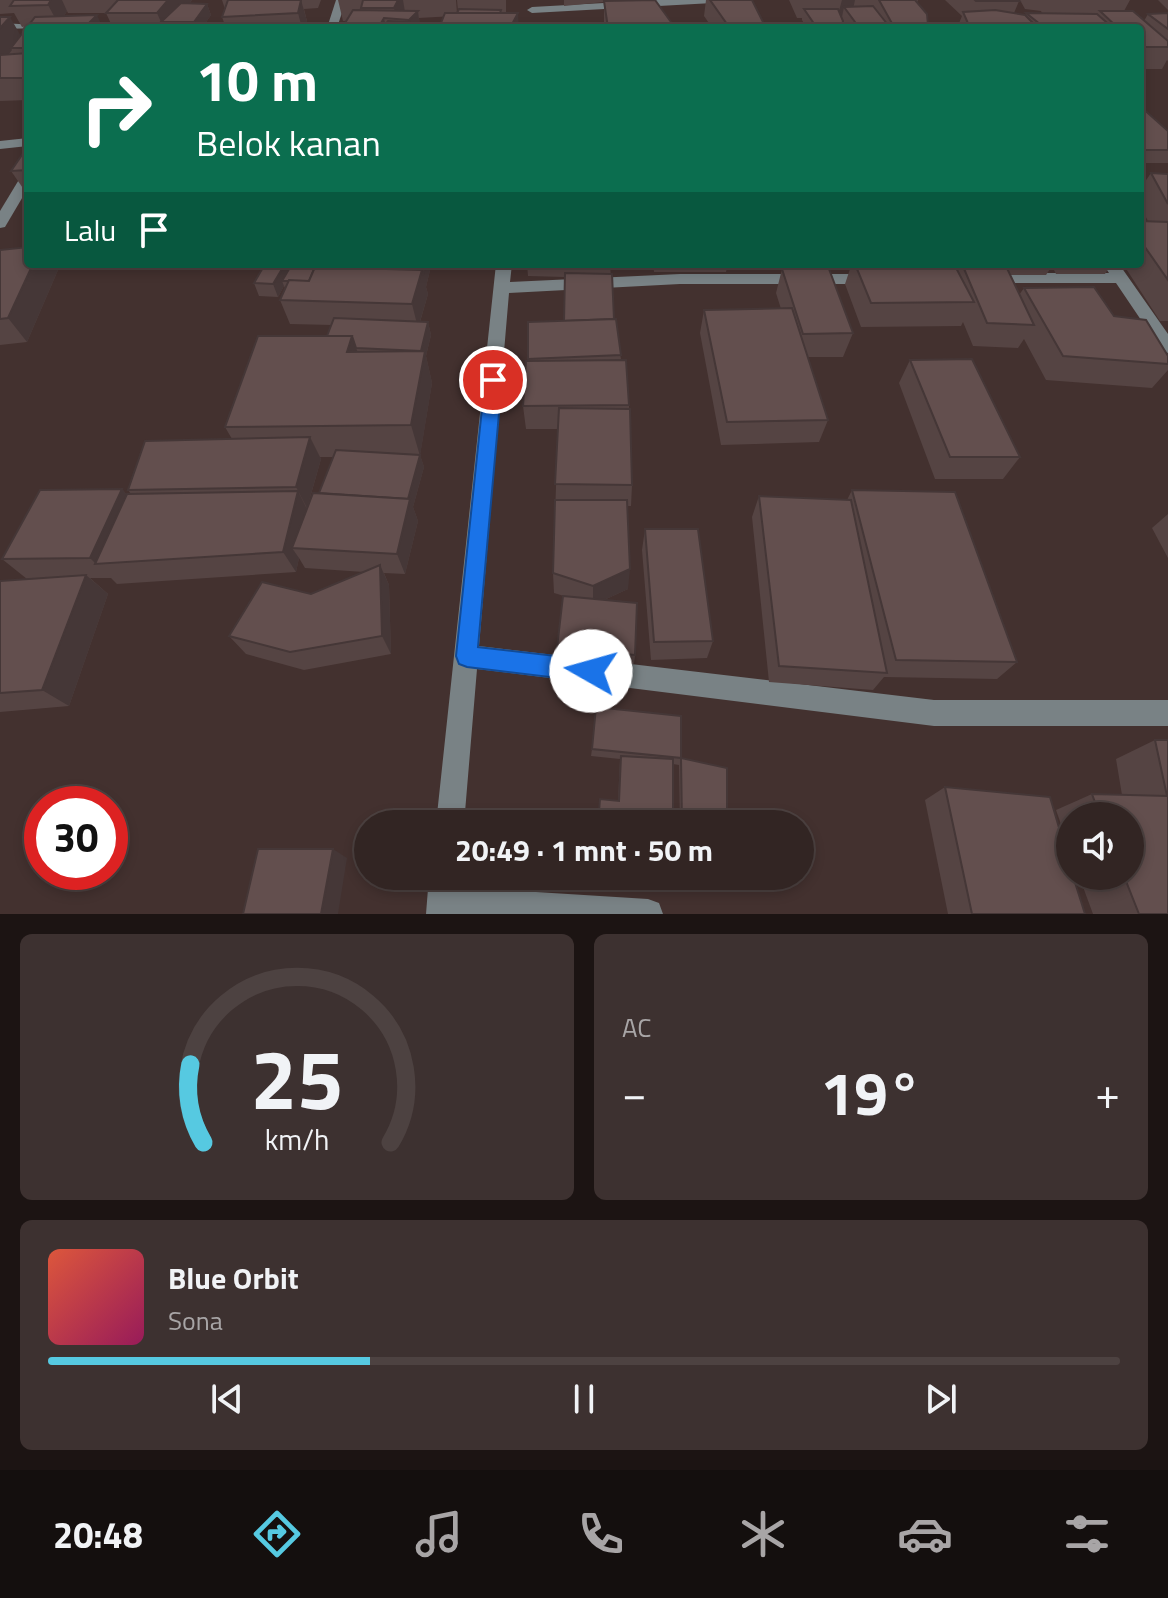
<!DOCTYPE html>
<html lang="id">
<meta charset="utf-8">
<style>
body{margin:0;font-family:"Titillium Web",sans-serif;background:#3d3130;color:#f1f3f6;height:100vh;display:flex;flex-direction:column;font-size:30px;white-space:nowrap}
*{box-sizing:border-box;margin:0}
p{font-size:26px;color:#a8a5a6}
.icon{flex:none;width:44px;height:44px;fill:none;stroke:currentColor;stroke-width:2;stroke-linecap:round;stroke-linejoin:round}
.map{position:relative;height:914px;overflow:hidden}
.drawer{display:flex;flex-direction:column;gap:20px;padding:20px;background:#1c1413;flex:1}
.drawer>*{flex:none}
.guide{position:absolute;left:24px;top:24px;width:1120px;height:244px;border-radius:8px;box-shadow:0 4px 12px #0003,0 0 0 2px #4d4241;background:#0b6e4f;color:#fff;overflow:hidden}
.tools{position:absolute;left:1056px;top:802px;display:grid;gap:16px}
.tools a{display:grid;place-items:center;width:88px;height:88px;border-radius:50%;background:#322523;box-shadow:0 4px 12px #0003,0 0 0 2px #4d4241;font-size:40px}
.speed{position:absolute;left:24px;top:786px;display:flex;gap:16px;font-size:40px;font-weight:700;text-align:center}
.speed>*{display:grid;place-content:center;width:104px;height:104px;border-radius:50%;background:#322523;box-shadow:0 4px 12px #0003,0 0 0 2px #4d4241;line-height:1}
.speed .limit{border:12px solid #d22;background:#fff;color:#111}
.pin{position:absolute;display:grid;place-items:center;width:68px;height:68px;color:#fff;margin:-34px;border:4px solid #fff;border-radius:50%;box-shadow:0 2px 8px #0007}
.me{position:absolute;width:88px;margin:-44px;rotate:277deg;stroke-linejoin:round;filter:drop-shadow(0 0 6px #0008)}
.turn{display:flex;align-items:center;gap:28px;height:168px;padding:0 40px;font-size:36px}
.turn .icon{width:104px;height:104px;stroke-width:2.5}
.turn b{display:block;font-size:56px;line-height:68px}
.then{display:flex;align-items:center;height:76px;padding:0 40px;background:#0003;gap:16px;font-size:30px}
.big{font-size:60px;font-weight:700;line-height:1.1}
.drawer .tile{flex:1;display:flex;flex-direction:column;justify-content:center;gap:12px;min-width:0;padding:0 28px;border-radius:12px;background:#3d3130}
.drawer .dial{align-items:center;gap:0}
.dial svg{height:208px;overflow:visible;fill:none;stroke:#4d4241;stroke-width:7;stroke-linecap:round;text-anchor:middle}
.dial text{fill:#f1f3f6;stroke:none}
.song{display:flex;align-items:center;gap:24px}
.cover{width:96px;height:96px;border-radius:12px;background:linear-gradient(135deg,hsl(10 70% 55%),hsl(330 70% 35%))}
.played{height:8px;border-radius:4px;background:linear-gradient(90deg,#56c9e1 30%,#4d4241 30%)}
.keys{display:flex;justify-content:space-around;direction:ltr}
.heat{display:flex;justify-content:space-between;align-items:center;font-size:44px;direction:ltr}
.drawer .tiles{flex:1;display:grid;gap:20px;grid-template-columns:1fr 1fr}
.tile:last-child{grid-column:span 2}
.trip{position:absolute;left:354px;top:810px;width:460px;height:80px;border-radius:40px;background:#322523;box-shadow:0 4px 12px #0003,0 0 0 2px #4d4241;font-weight:700;line-height:80px;text-align:center}
.tab-bar{display:flex;height:128px;justify-content:space-around;align-items:center;background:#140f0e;color:#a8a5a6}
.tab-bar .icon{width:56px;height:56px}
.tab-bar .selected{color:#56c9e1}
.tab-bar b{font-size:36px;color:#f1f3f6}
.map>svg:first-child{display:block}
.lines{fill:none;stroke-linecap:round;stroke-linejoin:round}
.minor{fill:#798285;fill-rule:evenodd}
.wall{fill:#554443;fill-rule:evenodd}
.shaded-wall{fill:#453737}
.building{fill:#634f4e;stroke:#453737;stroke-width:2}
.route{fill:#1a73e8;stroke:#114b97;stroke-width:2}
</style>
<div class="map">
<svg width="1168" height="914" viewBox="0 0 1168 914">
<rect width="100%" height="100%" fill="#43312f"/>
<g class="lines">
<g class="minor">
<path d="M336,0h10l-9,28h-10z"/>
<path d="M658,0h60l-5,3 -181,10 -5,-3 5,-3z"/>
<path d="M0,23l38,2 5,3 -43,1z"/>
<path d="M28,138v8l-28,3v-8z"/>
<path d="M28,172v16l-23,39 -5,1v-17l23,-38z"/>
<path d="M496,264h16l-2,18 170,-8h192l8,5 -8,5h-192l-171,9 -30,353 455,54h234v26h-234l-457,-57 -13,155h-28z"/>
<path d="M1107,264h12l49,70v19l-6,-2 -46,-68h-132l-8,-5 8,-5h125l-4,-6z"/>
<path d="M429,876h30l-1,11 190,12 11,4 4,11h-237z"/>
</g>
</g>
<g class="wall">
<path d="M0,0h192l-2,3 17,1 4,11 -9,13h-89l-7,-15h-38l-1,-2 -3,5 -36,12v72l-28,1v-84l20,19 8,-10 -6,1 -8,-14 -14,1z"/>
<path d="M222,0h99l-3,8 -14,1 3,12 -2,7h-79l-4,-11 3,-8z"/>
<path d="M338,0h118l1,13 1,-2 -1,-11h49v13l-87,5 1,10h-78l5,-7h-4z"/>
<path d="M564,0h42l-1,1h5l-1,-1h46l16,28h-67v-26l-40,4z"/>
<path d="M706,0h46l13,26 41,1 -4,-7v-2h-5l-8,-18h129l-1,3 11,22v3h-80l-6,-9 -1,9h-155v-3l25,1 -7,-10z"/>
<path d="M945,0h73l1,1 -5,12 11,2 1,-2h16l-1,-2 -16,-2 -5,-9h110l-6,11 20,10 4,-7 20,-1v48l-1,-1 -5,9h-22v-41h-183l5,-12z"/>
<path d="M1158,0h10v10z"/>
<path d="M1140,106l28,25v32h-28z"/>
<path d="M28,146v48h-1l-16,-23z"/>
<path d="M1151,173l17,1v147h-8l-37,-57h17v-43h8l-8,-15v-17z"/>
<path d="M0,250l58,20 -31,72 -27,3z"/>
<path d="M292,264h36v4h11l92,-2 -5,21 2,7 -8,28h8l3,13 -5,21 6,27 -12,72 4,12 -11,40 5,14 -13,53 -21,-1 5,12 2,69 -87,16 -58,-16 -17,-18 82,-42 53,-22 -59,-4 -6,-10 -3,14 -179,12 -6,-6h-21l18,16 -39,112 -69,6v-131l27,-2 -25,-20 120,-70 5,6 4,-1 -3,-4 104,-51 -7,-12 102,-91 5,-11 -42,-1 -10,-24 5,-12 -1,-2 -6,11 -19,-1 -5,-13zM320,457h13l-13,37 -12,11 13,-46z"/>
<path d="M527,264h83l4,55 15,86 3,80 -1,21h-3v83l-24,11 31,55 -1,9 -77,-7v-9l7,-52 -10,-3 -1,-20 5,-144h-32l-3,-23 5,-45v-39l36,-1 1,-44 -37,-1z"/>
<path d="M653,264h75l-2,8h-72z"/>
<path d="M851,264h103l2,4 1,-4h154l-6,10h-49l-4,-8 -6,9h-36l9,20 5,-7 90,28 54,40v14l-16,18 -106,-8 -22,-41 -6,9 -45,-2 -10,-24 -2,4 -100,1 -16,-43 6,-18z"/>
<path d="M782,269l71,64 -10,24h-35l20,63 -9,22 -98,3 -21,-112 4,-23 77,-1 -5,-16z"/>
<path d="M910,360l110,97 -17,22h-68l-36,-96z"/>
<path d="M852,490l165,172 -20,17 -113,-2 -11,13 -104,-8 -17,-165 7,-21 88,4z"/>
<path d="M1168,514v44l-16,-30z"/>
<path d="M645,529l68,112 -6,17 -56,2 -9,-110z"/>
<path d="M1155,740h13v174h-75l-14,-38h51v-60h-60v34l-14,-40 36,-16 30,1 -6,-36z"/>
<path d="M592,749l89,9 46,66h-47l-1,-59 -6,-1 -55,37 2,-42 -29,-3z"/>
<path d="M945,787l140,127h-137l-23,-114z"/>
</g>
<g class="shaded-wall">
<path d="M51,0h11l5,11 -8,14 -11,-20z"/>
<path d="M168,0h24l-17,22h-14l-4,-9z"/>
<path d="M301,0l6,21 -2,7h-3l-4,-15z"/>
<path d="M398,0h5l2,12 -9,7 -2,-11z"/>
<path d="M842,0h13l-3,14 -8,-7 -2,10 -5,1z"/>
<path d="M207,4l4,11 -9,13h-6l-2,-6z"/>
<path d="M418,11l2,17h-10l-1,-8z"/>
<path d="M518,13l1,15h-9z"/>
<path d="M97,15l6,13h-19z"/>
<path d="M10,17l12,21 -11,10 1,2 -12,16v-38z"/>
<path d="M384,18l2,10h-8z"/>
<path d="M33,264h21l4,6 -31,72 -19,-24z"/>
<path d="M285,264h7l-10,17 2,5 -6,11 -5,-13z"/>
<path d="M318,264h10l1,2 -17,29 -4,-12z"/>
<path d="M426,264h5v2l-5,21 2,7 -10,34 -6,-24 10,-34z"/>
<path d="M428,322l3,13 -5,21 6,27 -12,73 -9,-31 10,-74z"/>
<path d="M352,336l11,32 -16,-16z"/>
<path d="M310,437l11,22 -14,49 -11,-21z"/>
<path d="M420,455l4,12 -11,40 5,14 -13,53 -8,-20 11,-55z"/>
<path d="M122,489l19,22 -45,53 -6,-6z"/>
<path d="M298,491l11,22 -17,35 7,10 -3,14 -13,-20z"/>
<path d="M380,565l9,20 2,69 -9,-18z"/>
<path d="M630,569l-2,20 -35,16v-19z"/>
<path d="M86,575l22,19 -39,112 -27,-16z"/>
<path d="M333,849l14,9 -9,56h-17z"/>
</g>
<g class="building">
<path d="M14,0h37l-3,5 -38,1z"/>
<path d="M118,0h50l-11,13h-51z"/>
<path d="M228,0h73l-3,13 -76,4z"/>
<path d="M363,0h35l-4,8h-33z"/>
<path d="M655,0l16,22 -3,6h-60l-4,-27z"/>
<path d="M710,0h42l13,26 -38,-2z"/>
<path d="M879,0h36l12,14 1,11 -34,2z"/>
<path d="M975,0h43l1,1h-43z"/>
<path d="M181,3l26,1 -13,18h-33z"/>
<path d="M873,6l15,19 -30,1 -14,-19z"/>
<path d="M459,9l42,1 -1,3h-43z"/>
<path d="M804,9h34l5,12 -2,7h-24z"/>
<path d="M353,10l65,1 -9,9 -25,-2 -6,10h-36z"/>
<path d="M995,10l30,5 13,13h-68l-7,-16z"/>
<path d="M1100,11h33l35,30v6h-28v-19h-22z"/>
<path d="M445,13h73l-8,15h-71z"/>
<path d="M1026,13l71,1 16,14h-68z"/>
<path d="M1168,13v16l-20,-15z"/>
<path d="M97,15l-13,13h-56v20h-17l24,-31z"/>
<path d="M0,17h10l-10,11z"/>
<path d="M388,21l21,1 -1,6h-25z"/>
<path d="M686,25l29,1 1,2h-30z"/>
<path d="M298,26v2h-58z"/>
<path d="M765,26l46,1 1,1h-47z"/>
<path d="M28,53v25h-28v-23z"/>
<path d="M1140,106l28,25v19h-26l-2,-2z"/>
<path d="M28,146v24l-17,1z"/>
<path d="M1151,173l17,1v30z"/>
<path d="M1140,221l28,1v58l-28,-40z"/>
<path d="M28,247v17h5l-25,54 -8,1v-69z"/>
<path d="M265,264h20l-12,20 -19,-1z"/>
<path d="M292,264h26l-3,3 -6,14h-27z"/>
<path d="M340,264h86l-3,11 -1,-5 -83,-2z"/>
<path d="M855,264h99l20,38 -103,1z"/>
<path d="M962,264h43l29,61 -47,-2z"/>
<path d="M315,267l107,3 -10,34 -132,-4 9,-20 20,1z"/>
<path d="M782,269h47l24,64 -50,1z"/>
<path d="M565,273l47,1 2,45 -50,2z"/>
<path d="M1094,287l20,29 32,4 22,36v8l-105,-8 -39,-68z"/>
<path d="M792,308l36,112 -101,2 -23,-112z"/>
<path d="M334,318l94,4 -7,29 -65,-3 -4,-12h-25z"/>
<path d="M616,319l5,36 -93,4v-37z"/>
<path d="M258,336h94l-5,16 78,-1 -14,74 -186,2z"/>
<path d="M972,359l48,98h-70l-40,-97z"/>
<path d="M626,360l3,45 -106,1 3,-45z"/>
<path d="M559,408l71,1 2,76 -77,-1z"/>
<path d="M310,437l-14,50 -168,3 17,-49z"/>
<path d="M336,450l84,5 -12,44 -89,-6z"/>
<path d="M122,489l-32,69 -88,1 38,-69z"/>
<path d="M852,490l103,2 62,170 -121,-2z"/>
<path d="M298,491l-15,61 -188,12 32,-70z"/>
<path d="M313,493l97,6 -13,55 -105,-6z"/>
<path d="M759,496l92,4 36,173 -108,-7z"/>
<path d="M555,500h72l3,69 -37,17 -40,-13z"/>
<path d="M645,529h53l15,112 -59,1z"/>
<path d="M380,565l2,71 -92,16 -61,-16 33,-54 49,12z"/>
<path d="M86,575l-44,115 -42,3v-112z"/>
<path d="M563,596l74,7 -2,52 -78,-7z"/>
<path d="M596,707l85,9v42l46,10v56h-45l-1,-66 -89,-9z"/>
<path d="M1155,740h13v174h-29l-15,-38h6v-60h-30l-8,-22 75,2z"/>
<path d="M621,756l52,3v65h-75l2,-25 19,2z"/>
<path d="M945,787l105,10 20,68v11h3l12,38h-113z"/>
<path d="M258,849h75l-12,65h-78z"/>
</g>
<path class="route" d="M493,374l9,6 -24,267 113,13 8,4 3,7 -3,8 -8,3 -124,-15 -8,-3 -3,-8 29,-276z"/>
</svg>
<div class="tools">
<a><svg class="icon" aria-label="sound" viewBox="0 0 24 24"><path d="M4 9h4l5-4v14l-5-4H4zM17 9q2 3 0 6"/></svg></a>
</div>
<div class="speed"><div class="limit">30</div></div>
<div class="pin" style="left:493px;top:380px;background:#d93025"><svg class="icon" aria-label="arrive" viewBox="0 0 24 24"><path d="M6 21V4h12l-3 4 3 4H6"/></svg></div>
<svg class="me" style="left:591px;top:671px" viewBox="-20 -20 40 40"><circle r="19" fill="#fff"/><path d="M0-13L10 11 0 6-10 11z" fill="#1a73e8"/></svg>
<div class="trip">20:49 · 1 mnt · 50 m</div>
<div class="guide">
<div class="turn"><svg class="icon" aria-label="right" viewBox="0 0 24 24"><path d="M7 20v-9h11M14 6l5 5-5 5"/></svg><div><b>10 m</b>Belok kanan</div></div>
<div class="then">Lalu<svg class="icon" aria-label="arrive" viewBox="0 0 24 24"><path d="M6 21V4h12l-3 4 3 4H6"/></svg></div>
</div>
</div>
<section class="drawer">
<div class="tiles">
<div class="tile dial"><svg viewBox="0 0 100 80">
<path d="M14 69A42 42 0 1 1 86 69"/>
<path d="M14 69A42 42 0 0 1 9 39" stroke="#56c9e1"/>
<text x="50" y="56" font-size="32" font-weight="700">25</text>
<text x="50" y="72" font-size="11">km/h</text>
</svg></div>
<div class="tile"><p>AC</p>
<div class="heat"><a>−</a><b class="big">19°</b><a>+</a></div>
</div>
<div class="tile">
<div class="song"><i class="cover"></i><div><b>Blue Orbit</b><p>Sona</p></div></div>
<div class="played"></div>
<div class="keys"><svg class="icon" aria-label="previous" viewBox="0 0 24 24"><path d="M18 5L8 12l10 7zM5 5v14"/></svg><svg class="icon" aria-label="pause" viewBox="0 0 24 24"><path d="M8 5v14M16 5v14"/></svg><svg class="icon" aria-label="next" viewBox="0 0 24 24"><path d="M6 5l10 7-10 7zM19 5v14"/></svg></div>
</div>
</div>
</section>
<nav class="tab-bar">
<b>20:48</b>
<svg class="icon selected" aria-label="directions" viewBox="0 0 24 24"><path d="M12 3l9 9-9 9-9-9zM9 14v-3h6M13 9l2 2-2 2"/></svg>
<svg class="icon" aria-label="music" viewBox="0 0 24 24"><path d="M9 18V5l10-2v13"/><circle cx="6" cy="18" r="3"/><circle cx="16" cy="16" r="3"/></svg>
<svg class="icon" aria-label="phone" viewBox="0 0 24 24"><path d="M5 4h4l2 5-3 2q2 4 5 5l2-3 5 2v4C11 20 4 13 5 4z"/></svg>
<svg class="icon" aria-label="climate" viewBox="0 0 24 24"><path d="M12 3v18M4 7l16 10M4 17L20 7"/></svg>
<svg class="icon" aria-label="car" viewBox="0 0 24 24"><path d="M5 17H2v-5l4-1 3-4h7l3 4 3 1v5h-3M9 17h6M6 11h13"/><circle cx="7" cy="17" r="2"/><circle cx="17" cy="17" r="2"/></svg>
<svg class="icon" aria-label="filters" viewBox="0 0 24 24"><path d="M4 7h16M4 17h16"/><circle cx="9" cy="7" r="2"/><circle cx="15" cy="17" r="2"/></svg>
</nav>
